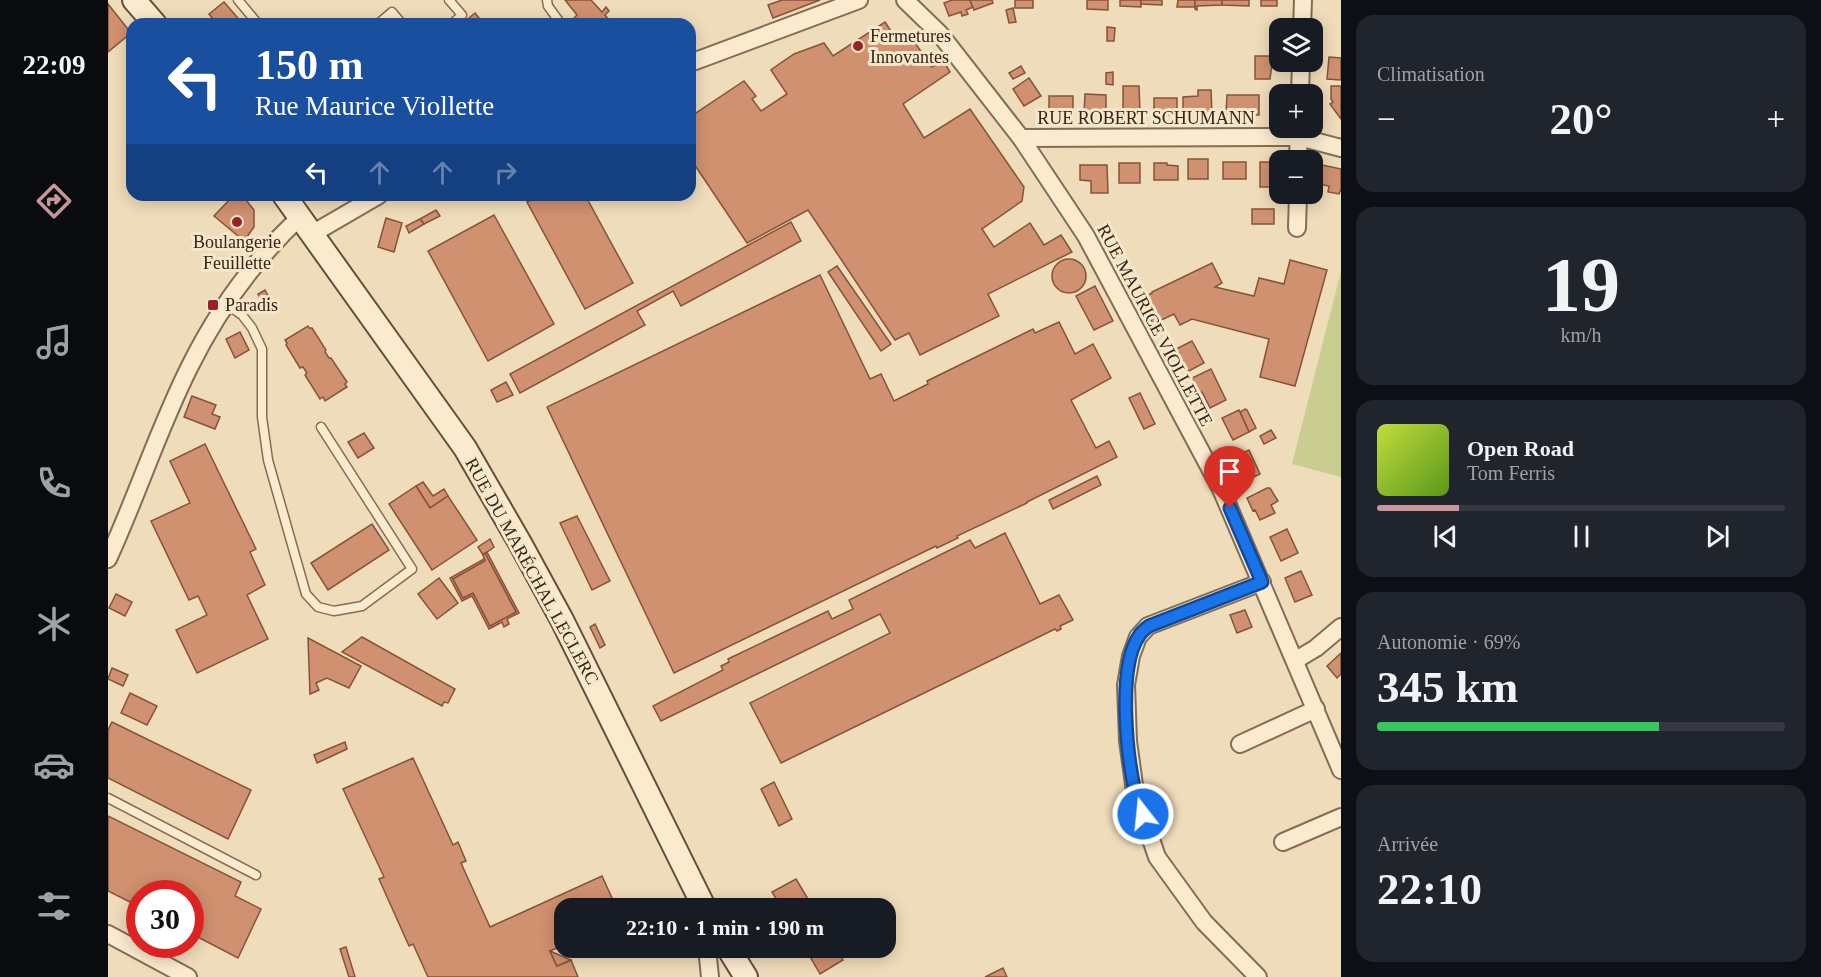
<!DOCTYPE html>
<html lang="fr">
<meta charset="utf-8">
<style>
body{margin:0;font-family:Georgia,serif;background:#20242c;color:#f1f3f6;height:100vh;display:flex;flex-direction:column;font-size:22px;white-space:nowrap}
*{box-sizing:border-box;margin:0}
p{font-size:20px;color:#9ea1a6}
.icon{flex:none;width:33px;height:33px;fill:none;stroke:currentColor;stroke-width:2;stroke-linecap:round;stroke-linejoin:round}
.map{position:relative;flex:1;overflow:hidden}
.drawer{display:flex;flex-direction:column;gap:15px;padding:15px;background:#0d0f14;width:480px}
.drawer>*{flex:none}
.banner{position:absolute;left:18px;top:18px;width:570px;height:183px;border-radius:18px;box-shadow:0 3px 15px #0003;background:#1a4fa0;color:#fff;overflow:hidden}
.controls{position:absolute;left:1161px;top:18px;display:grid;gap:12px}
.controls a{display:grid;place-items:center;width:54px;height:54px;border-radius:12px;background:#171b24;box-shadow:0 3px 15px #0003;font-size:30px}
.speed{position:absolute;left:18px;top:880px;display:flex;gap:12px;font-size:30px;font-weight:700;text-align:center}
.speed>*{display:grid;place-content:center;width:78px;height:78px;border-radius:50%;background:#171b24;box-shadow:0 3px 15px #0003;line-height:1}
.speed .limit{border:9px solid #d22;background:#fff;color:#111}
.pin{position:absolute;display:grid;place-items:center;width:51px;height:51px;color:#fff;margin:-62px -26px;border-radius:50% 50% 50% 0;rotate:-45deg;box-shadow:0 0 6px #0007}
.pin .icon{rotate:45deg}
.me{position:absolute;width:66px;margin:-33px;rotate:344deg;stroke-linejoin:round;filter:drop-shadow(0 0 4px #0008)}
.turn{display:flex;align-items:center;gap:21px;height:126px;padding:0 30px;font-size:27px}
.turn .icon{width:78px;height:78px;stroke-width:2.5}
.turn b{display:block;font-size:42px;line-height:51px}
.lanes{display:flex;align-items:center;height:57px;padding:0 30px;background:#0003;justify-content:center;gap:30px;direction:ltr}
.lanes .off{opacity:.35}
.big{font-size:45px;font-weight:800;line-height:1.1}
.drawer .widget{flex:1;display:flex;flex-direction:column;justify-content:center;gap:9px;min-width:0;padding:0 21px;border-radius:18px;background:#20242c}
.drawer .dial{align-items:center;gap:0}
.dial b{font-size:78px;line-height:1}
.song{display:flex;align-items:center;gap:18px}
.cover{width:72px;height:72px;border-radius:9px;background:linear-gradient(135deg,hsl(70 70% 55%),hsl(90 70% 35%))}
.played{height:6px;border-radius:3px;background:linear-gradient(90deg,#c8959a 20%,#363941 20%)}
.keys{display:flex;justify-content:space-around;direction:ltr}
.heat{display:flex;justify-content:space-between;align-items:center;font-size:33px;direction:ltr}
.charge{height:9px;border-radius:4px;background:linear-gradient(90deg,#34c759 69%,#363941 0)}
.trip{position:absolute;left:446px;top:898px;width:342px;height:60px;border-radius:18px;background:#171b24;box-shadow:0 3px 15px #0003;font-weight:800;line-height:60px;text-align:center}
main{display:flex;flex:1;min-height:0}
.tabs{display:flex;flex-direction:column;width:108px;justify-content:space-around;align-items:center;background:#090b0e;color:#9ea1a6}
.tabs .icon{width:42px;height:42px}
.tabs .active{color:#c8959a}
.tabs b{font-size:27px;color:#f1f3f6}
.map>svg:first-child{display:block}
.garden{fill:#c9cd8f}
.building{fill:#cf916f;stroke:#865339;stroke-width:1.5}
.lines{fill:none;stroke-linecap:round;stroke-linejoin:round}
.service-casing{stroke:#866c54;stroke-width:11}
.minor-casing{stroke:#866c54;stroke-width:20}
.secondary-casing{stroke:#684d38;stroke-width:26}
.service{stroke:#faeace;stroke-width:8}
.minor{stroke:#faeace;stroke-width:16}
.secondary{stroke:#faeace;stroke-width:22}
.route-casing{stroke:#114b97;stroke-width:15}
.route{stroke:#1a73e8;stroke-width:10}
.poi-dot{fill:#97222a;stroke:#f6e7ca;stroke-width:2}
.labels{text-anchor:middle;stroke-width:6;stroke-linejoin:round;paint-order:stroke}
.poi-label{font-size:18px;fill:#34251a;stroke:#f6e7ca;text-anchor:start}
.street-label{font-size:18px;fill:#34251a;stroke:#f6e7ca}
</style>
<main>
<nav class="tabs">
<b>22:09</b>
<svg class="icon active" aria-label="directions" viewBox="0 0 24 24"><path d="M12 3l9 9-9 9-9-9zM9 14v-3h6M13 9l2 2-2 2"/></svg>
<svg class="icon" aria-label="music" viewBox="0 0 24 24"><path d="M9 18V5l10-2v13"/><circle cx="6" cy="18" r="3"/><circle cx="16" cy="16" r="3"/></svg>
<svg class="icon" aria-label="phone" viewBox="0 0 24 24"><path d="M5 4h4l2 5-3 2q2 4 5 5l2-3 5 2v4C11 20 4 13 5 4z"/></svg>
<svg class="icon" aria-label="climate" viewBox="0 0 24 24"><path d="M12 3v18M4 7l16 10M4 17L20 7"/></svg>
<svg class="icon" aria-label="car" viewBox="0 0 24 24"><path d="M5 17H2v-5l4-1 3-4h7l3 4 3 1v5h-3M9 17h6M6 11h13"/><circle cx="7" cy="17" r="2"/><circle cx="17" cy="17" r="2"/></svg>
<svg class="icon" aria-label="filters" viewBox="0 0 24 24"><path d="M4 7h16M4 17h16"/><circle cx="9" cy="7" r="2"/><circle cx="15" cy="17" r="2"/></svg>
</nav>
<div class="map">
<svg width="1233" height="977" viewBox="0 0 1233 977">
<rect width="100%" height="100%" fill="#efdcbb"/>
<path class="garden" d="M1233,271v206l-49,-13z"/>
<g class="building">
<path d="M457,0h26l11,12 4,-5 3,4 -4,4 4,5 2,-1 5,5h-39l-4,-5 4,-4z"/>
<path d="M674,0h38l-47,18 -5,-13z"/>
<path d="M844,0h18l3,7 -7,3 2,4 -6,2 -1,-4 -12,4 -5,-13z"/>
<path d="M862,0h22l1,3 -19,7z"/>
<rect x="907" y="0" width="18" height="8"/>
<path d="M979,0h21v10l-21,-1z"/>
<path d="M1012,0h21v7l-21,-1z"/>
<path d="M1033,0h21v5l-21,-1z"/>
<path d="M1070,0h17v7h-18z"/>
<path d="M1087,0h27v5l-25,1v4l-2,-1z"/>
<path d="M1114,0h27v6l-27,-1z"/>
<rect x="1153" y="0" width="16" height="6"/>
<path d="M116,2l19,22h-26l-8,-10z"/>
<path d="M0,4l23,29 -23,19z"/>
<path d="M905,8l3,14 -7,1 -3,-13z"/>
<path d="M367,13l9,11h-20l6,-5 -1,-1z"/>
<path d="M777,22l11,17 12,-6 24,34 11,-7 7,12 -47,32 21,34 46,-29 54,78 -2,14 -40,28 12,18 36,-24 14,22 17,-10 11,17 -84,42 11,22 -79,39 -11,-22 -14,7 -87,-130 -61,33 -57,-85v-41l54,-36 12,15 -4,3 9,12 26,-17 -16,-24 1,-1 22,-15 30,-11 9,13z"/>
<path d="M999,27l8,1 -1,13h-7z"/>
<path d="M1147,56h18l-3,23h-15z"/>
<path d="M1221,57l12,1v22l-14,-1z"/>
<path d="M913,66l4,7 -12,6 -4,-6z"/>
<path d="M1005,72v13l-7,-1v-11z"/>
<path d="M921,78l12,18 -17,10 -11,-17z"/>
<path d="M1015,86h16l1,27 -17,1z"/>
<path d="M1223,86h10v33l-11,-15 3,-2 -2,-3z"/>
<path d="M1090,90h13l1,24h-29v-17l15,-1z"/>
<path d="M977,94l21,1v18h-22z"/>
<path d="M1119,95h32v20l-33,-1z"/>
<rect x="941" y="96" width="24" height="17"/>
<path d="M1046,98h23v17l-23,-1z"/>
<rect x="1080" y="159" width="20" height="20"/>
<rect x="1115" y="162" width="23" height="17"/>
<rect x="1152" y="162" width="16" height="25"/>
<rect x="1011" y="163" width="21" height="20"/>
<path d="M1046,163h13v2l11,1v14h-24z"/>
<path d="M972,165h27l1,28h-17v-12l-11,-1z"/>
<path d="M1214,165l19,4v20l-2,5 -11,-2 1,-6 -11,-2z"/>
<path d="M126,195h8l12,15v17l-10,14 -30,-25z"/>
<path d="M432,195h45l48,88 -48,26 -58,-107z"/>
<rect x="1144" y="209" width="22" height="15"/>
<path d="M328,210l4,6 -16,8 -4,-5z"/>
<path d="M386,215l60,109 -66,37 -60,-110z"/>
<path d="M278,218l16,5 -8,29 -16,-5z"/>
<path d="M312,219l4,5 -15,9 -3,-7z"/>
<path d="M683,222l10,19 -120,65 -8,-15 -36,20 8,14 -125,68 -10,-19z"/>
<circle cx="961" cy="276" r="17"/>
<path d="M1182,260l37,10 -32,116 -35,-9 9,-38 -77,-20 -12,6 -6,-11 -21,10 -12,-25 11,-6v-1l60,-29 10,20 -7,4 39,9 5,-18 25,6z"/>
<path d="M729,266l54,78 -10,7 -53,-79z"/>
<path d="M712,275l50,104 11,-5 13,27 34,-17 -1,-3 106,-52 2,4 24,-11 16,32 18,-10 18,34 -40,22 25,48 13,-7 8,16 -90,45v1l-70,33 1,2 -21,10 -1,-2 -262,127 -127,-266z"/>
<path d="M987,286l18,35 -19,9 -18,-34z"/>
<path d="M157,290l6,11 -7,4 -6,-11z"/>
<path d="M200,326l1,2h3l14,22 -1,2 4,6h2l16,24 -2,2 2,3 -22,14 -2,-4 -3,2 -15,-24 2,-2 -4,-6 -3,1 -14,-23 1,-2 -2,-3z"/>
<path d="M132,332l9,18 -14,8 -9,-19z"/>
<path d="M1084,341l12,22 -17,9 -11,-23z"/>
<path d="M1103,369l15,31 -16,8 -8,-16 -2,1 -8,-15z"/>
<path d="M398,382l7,13 -16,7 -6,-12z"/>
<path d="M1032,393l15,31 -11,5 -15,-31z"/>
<path d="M84,396l24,9 -4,9 8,3 -5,12 -31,-12z"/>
<path d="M1137,409l2,1 9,18 -7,4 -9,-20z"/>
<path d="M1131,410l10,22 -16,8 -11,-22z"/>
<path d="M1163,430l5,8 -12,6 -4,-8z"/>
<path d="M256,433l10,15 -16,10 -10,-16z"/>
<path d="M97,444l51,105 -6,3 15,33 -18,10 21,44 -71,34 -21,-43 31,-15 -9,-19 -9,4 -38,-79 39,-18 -20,-42z"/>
<path d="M1141,450l11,24 -16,8 -12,-24z"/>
<path d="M989,476l4,9 -48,24 -4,-9z"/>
<path d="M315,482l10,14 11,-7 4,7 -18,12 -14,-22z"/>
<path d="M308,486l14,22 18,-12 29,44 -45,30 -43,-66z"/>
<path d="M1159,488h3l8,13 -7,4 4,8 -15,7 -5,-10 -2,1 -6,-13z"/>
<path d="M469,516l33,65 -18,9 -32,-67z"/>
<path d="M264,524l17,26 -61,40 -17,-27z"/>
<path d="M1179,529l11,24 -17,8 -11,-24z"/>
<path d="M897,533l35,71 19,-9 14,25 -13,6 1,3 -4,2 -2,-2 -274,134 -31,-60 140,-70 -10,-19 -219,107 -8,-15 70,-36 -2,-4 8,-4 -1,-3 100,-48 4,8 21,-10 -4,-9 121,-60 5,8z"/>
<path d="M382,539l4,8 -11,8 -5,-8z"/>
<path d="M379,552l32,61 -12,6 2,5 -5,3 -2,-5 -13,7 -17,-33 -10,5 -12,-23 34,-19 1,2 -32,18 10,19 10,-5 17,33 26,-14 -31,-59z"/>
<path d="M377,553l31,59 -26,14 -17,-33 -10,5 -10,-19 32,-18 -2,-6z"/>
<path d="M1193,571l11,24 -17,7 -10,-24z"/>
<path d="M331,578l19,25 -21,16 -19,-25z"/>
<path d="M8,594l16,8 -7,14 -16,-8z"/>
<path d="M1137,610l7,17 -15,6 -7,-18z"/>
<path d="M487,624l10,21 -5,3 -10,-21z"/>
<path d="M254,637l93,52 -7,14 -4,-1 -2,4 -100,-54z"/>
<path d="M200,638l53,28 -12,22 -22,-10 -11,5 3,7 -9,4z"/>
<path d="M1233,653v21l-4,4 -10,-12z"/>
<path d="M4,668l16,7 -5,11 -15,-7z"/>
<path d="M22,693l27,13 -10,19 -26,-12z"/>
<path d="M4,722l139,68 -23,49 -120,-61v-48z"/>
<path d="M237,742l2,7 -30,14 -3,-8z"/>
<path d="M305,758l40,87 5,-3 8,19 -5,2 29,64 112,-51 15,33h-53v36l-14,6 7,15 14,-6 7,17h-150l-15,-33 -4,2 -30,-67 5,-2 -41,-88z"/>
<path d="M666,782l18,37 -13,7 -18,-37z"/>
<path d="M0,816l133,66 -6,14 26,13 -23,49 -48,-25v-39h-50v13l-32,-16z"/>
<path d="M688,879l18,30h-32l-10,-17z"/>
<path d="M238,947l9,30h-6l-9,-28z"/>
<path d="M697,948h31l7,12 -23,14z"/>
<path d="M442,951l21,9 -14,6z"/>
<path d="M895,968l4,9h-22z"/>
</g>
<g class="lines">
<g class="service-casing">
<g id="service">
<path d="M130,0l20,24"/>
<path d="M341,0l13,15 -10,9"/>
<path d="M439,0l1,6 13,18"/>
<path d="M270,24l14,-12 10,12"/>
<path d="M118,304l16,11 10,13 10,21v68l6,43 38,134 12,13 16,4 28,-5 50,-37 -91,-142"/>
<path d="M0,798l148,77"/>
</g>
</g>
<g class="minor-casing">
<g id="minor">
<path d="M797,0l35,34 81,104 65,98 135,253 120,281"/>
<path d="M1194,28l1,-28"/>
<path d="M582,63l169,-63"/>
<path d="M1192,94l1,-32"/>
<path d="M913,138l278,-1 42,11"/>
<path d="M1190,160l1,-32"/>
<path d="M1189,228l1,-34"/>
<path d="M204,234l67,-39"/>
<path d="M0,559c29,-63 50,-129 81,-191 28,-57 65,-108 111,-151"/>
<path d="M1188,660l20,-12 25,-21"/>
<path d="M1132,744l76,-35"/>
<path d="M1175,842l58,-25"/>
<path d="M0,934l80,43"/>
<path d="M599,948l3,29"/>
<path d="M1150,977l-54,-55 -47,-65 -22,-65 -7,-51 -2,-56 5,-29 7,-19 10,-11 114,-44"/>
</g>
</g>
<g class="secondary-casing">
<g id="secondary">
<path d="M26,0l21,24"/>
<path d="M176,195l181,253 55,95 42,77 143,289"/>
<path d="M620,948l18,29"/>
</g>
</g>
<use href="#service" class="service"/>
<use href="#minor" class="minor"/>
<use href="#secondary" class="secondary"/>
</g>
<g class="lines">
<g class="route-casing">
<path id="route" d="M1035,814c-3,-7 -6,-14 -8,-22 -8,-36 -18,-125 4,-156 2,-4 6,-7 10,-10l113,-44 -32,-74"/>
</g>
<use href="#route" class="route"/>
</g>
<g class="poi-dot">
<circle cx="750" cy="46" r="6"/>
<circle cx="129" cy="222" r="6"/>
<rect x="99" y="299" width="12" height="12" rx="3"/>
</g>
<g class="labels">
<g class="poi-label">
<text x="762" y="42">Fermetures<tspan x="762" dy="21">Innovantes</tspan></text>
<text x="129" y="248" text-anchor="middle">Boulangerie<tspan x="129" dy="21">Feuillette</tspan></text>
<text x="117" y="311">Paradis</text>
</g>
<g class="street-label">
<text x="1038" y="124">RUE ROBERT SCHUMANN</text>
<text transform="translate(1047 325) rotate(62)" y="6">RUE MAURICE VIOLLETTE</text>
<text transform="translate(424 571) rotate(61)" y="6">RUE DU MARÉCHAL LECLERC</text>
</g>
</g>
</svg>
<div class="controls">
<a><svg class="icon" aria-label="layers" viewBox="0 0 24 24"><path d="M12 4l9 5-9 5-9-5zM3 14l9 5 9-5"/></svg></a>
<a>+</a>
<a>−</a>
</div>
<div class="speed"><div class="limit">30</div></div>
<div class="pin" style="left:1122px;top:508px;background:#d93025"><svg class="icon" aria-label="arrive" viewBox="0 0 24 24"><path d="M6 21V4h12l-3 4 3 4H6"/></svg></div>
<svg class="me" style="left:1035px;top:814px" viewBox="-20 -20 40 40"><circle r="17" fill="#1a73e8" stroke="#fff" stroke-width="3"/><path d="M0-11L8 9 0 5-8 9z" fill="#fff"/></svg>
<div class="trip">22:10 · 1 min · 190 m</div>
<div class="banner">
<div class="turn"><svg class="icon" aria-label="left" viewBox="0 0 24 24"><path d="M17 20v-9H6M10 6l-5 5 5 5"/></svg><div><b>150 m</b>Rue Maurice Viollette</div></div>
<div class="lanes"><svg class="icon" aria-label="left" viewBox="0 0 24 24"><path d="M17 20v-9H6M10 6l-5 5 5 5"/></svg><svg class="icon off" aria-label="ahead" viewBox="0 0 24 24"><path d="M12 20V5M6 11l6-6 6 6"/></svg><svg class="icon off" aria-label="ahead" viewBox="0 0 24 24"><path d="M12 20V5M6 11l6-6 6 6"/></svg><svg class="icon off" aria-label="right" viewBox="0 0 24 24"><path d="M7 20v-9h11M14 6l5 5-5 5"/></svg></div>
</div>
</div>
<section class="drawer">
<div class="widget"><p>Climatisation</p>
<div class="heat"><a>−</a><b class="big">20°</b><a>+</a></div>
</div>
<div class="widget dial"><b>19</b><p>km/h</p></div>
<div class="widget">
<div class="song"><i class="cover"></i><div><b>Open Road</b><p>Tom Ferris</p></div></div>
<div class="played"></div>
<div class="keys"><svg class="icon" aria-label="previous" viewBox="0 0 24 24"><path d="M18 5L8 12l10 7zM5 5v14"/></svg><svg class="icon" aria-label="pause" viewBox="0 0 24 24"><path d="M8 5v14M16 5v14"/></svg><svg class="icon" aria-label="next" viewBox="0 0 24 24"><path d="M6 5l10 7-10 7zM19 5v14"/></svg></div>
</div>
<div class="widget"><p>Autonomie · 69%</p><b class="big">345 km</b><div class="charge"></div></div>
<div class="widget"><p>Arrivée</p><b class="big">22:10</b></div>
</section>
</main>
